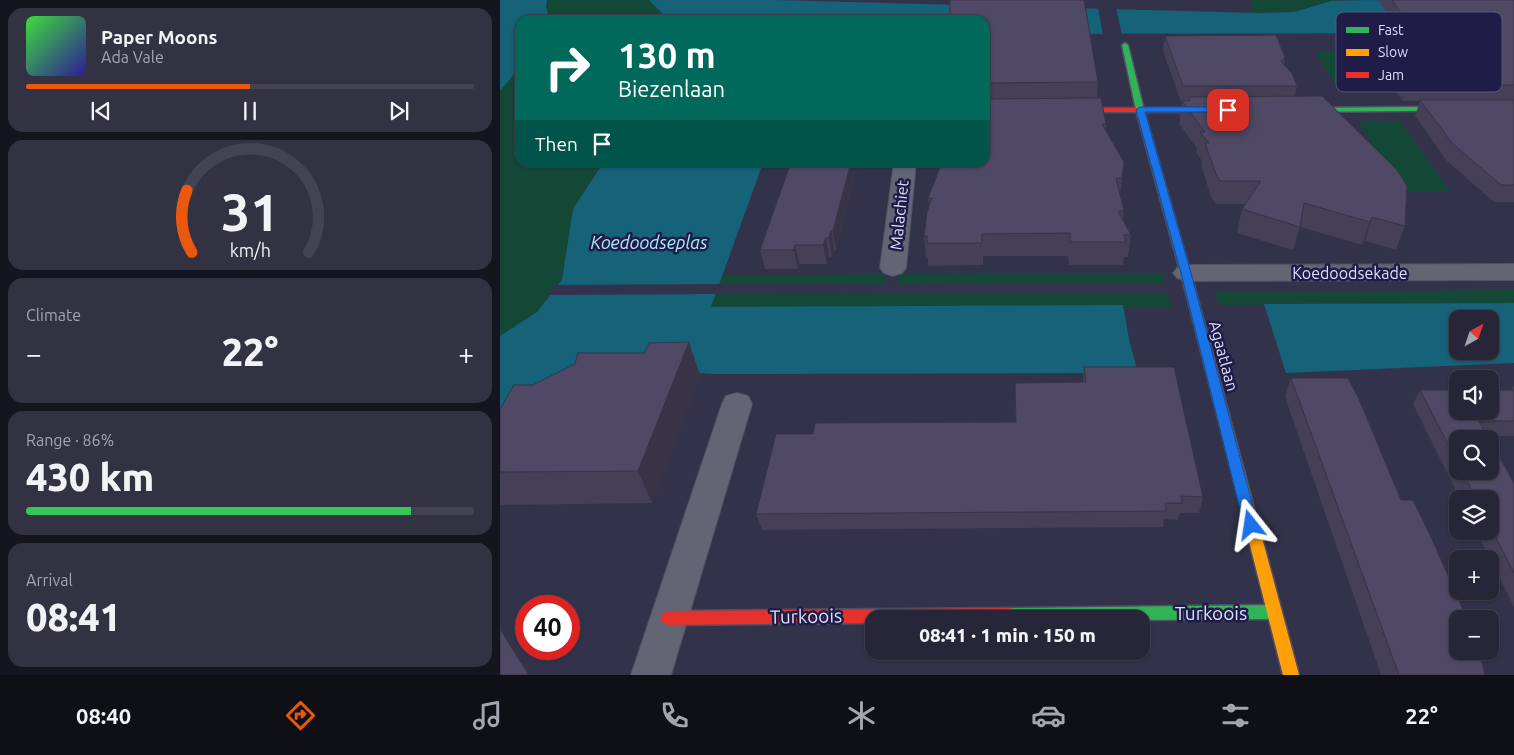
<!DOCTYPE html>
<meta charset="utf-8">
<style>
body{margin:0;font-family:Ubuntu,sans-serif;background:#323243;color:#f1f3f6;height:100vh;display:flex;flex-direction:column;font-size:19px;white-space:nowrap}
*{box-sizing:border-box;margin:0}
p{font-size:16px;color:#a4a5ae}
.icon{flex:none;width:28px;height:28px;fill:none;stroke:currentColor;stroke-width:2;stroke-linecap:round;stroke-linejoin:round}
.map{position:relative;flex:1;overflow:hidden}
.drawer{display:flex;flex-direction:column;gap:8px;padding:8px;background:#15151f;width:500px}
.drawer>*{flex:none}
.banner{position:absolute;left:15px;top:15px;width:475px;height:152px;border-radius:15px;box-shadow:0 1px 4px #0004,0 0 0 1px #424353;background:#00695c;color:#fff;overflow:hidden}
.needle{width:32px;rotate:40deg}
.controls{position:absolute;left:949px;top:310px;display:grid;gap:10px}
.controls a{display:grid;place-items:center;width:50px;height:50px;border-radius:10px;background:#262638;box-shadow:0 1px 4px #0004,0 0 0 1px #424353;font-size:25px}
.speed{position:absolute;left:15px;top:595px;display:flex;gap:10px;font-size:25px;font-weight:700;text-align:center}
.speed>*{display:grid;place-content:center;width:65px;height:65px;border-radius:50%;background:#262638;box-shadow:0 1px 4px #0004,0 0 0 1px #424353;line-height:1}
.speed .limit{border:8px solid #d22;background:#fff;color:#111}
.pin{position:absolute;display:grid;place-items:center;width:42px;height:42px;color:#fff;margin:-21px;border-radius:10px;box-shadow:0 2px 8px #0006}
.me{position:absolute;width:55px;margin:-28px;rotate:345deg;stroke-linejoin:round;filter:drop-shadow(0 0 4px #0008)}
.turn{display:flex;align-items:center;gap:18px;height:105px;padding:0 20px;font-size:22px}
.turn .icon{width:65px;height:65px;stroke-width:2.5}
.turn b{display:block;font-size:35px;line-height:42px}
.then{display:flex;align-items:center;height:48px;padding:0 20px;background:#0003;gap:10px;font-size:19px}
.big{font-size:38px;font-weight:800;line-height:1.1}
.drawer .tile{flex:1;display:flex;flex-direction:column;justify-content:center;gap:8px;min-width:0;padding:0 18px;border-radius:15px;background:#323243}
.drawer .dial{align-items:center;gap:0}
.dial svg{height:130px;overflow:visible;fill:none;stroke:#424353;stroke-width:7;stroke-linecap:round;text-anchor:middle}
.dial text{fill:#f1f3f6;stroke:none}
.song{display:flex;align-items:center;gap:15px}
.cover{width:60px;height:60px;border-radius:8px;background:linear-gradient(135deg,hsl(120 70% 55%),hsl(250 70% 35%))}
.played{height:5px;border-radius:2px;background:linear-gradient(90deg,#ea580c 50%,#424353 50%)}
.keys{display:flex;justify-content:space-around;direction:ltr}
.heat{display:flex;justify-content:space-between;align-items:center;font-size:28px;direction:ltr}
.charge{height:8px;border-radius:4px;background:linear-gradient(90deg,#34c759 86%,#424353 0)}
.trip{position:absolute;left:365px;top:610px;width:285px;height:50px;border-radius:15px;background:#262638;box-shadow:0 1px 4px #0004,0 0 0 1px #424353;font-weight:800;line-height:50px;text-align:center}
.dock{display:flex;height:80px;justify-content:space-around;align-items:center;background:#0f0f16;color:#a4a5ae}
.dock .icon{width:35px;height:35px}
.dock .current{color:#ea580c}
.dock b{font-size:22px;color:#f1f3f6}
main{display:flex;flex:1;min-height:0}
.map>svg:first-child{display:block}
.green{fill:#144836}
.water{fill:#156279;fill-rule:evenodd}
.pier{fill:#32324a}
.lines{fill:none;stroke-linecap:round;stroke-linejoin:round}
.street-casing{stroke:#4f4f65;stroke-width:2}
.fast-casing{stroke:#4f4f65;stroke-width:3}
.slow-casing{stroke:#4f4f65;stroke-width:3}
.jam-casing{stroke:#4f4f65;stroke-width:3}
.street{fill:#646574;fill-rule:evenodd}
.fast{fill:#30b455;fill-rule:evenodd}
.slow{fill:#ff9f0a;fill-rule:evenodd}
.jam{fill:#e5322d;fill-rule:evenodd}
.wall{fill:#453f57}
.shaded-wall{fill:#383347}
.building{fill:#504965;stroke:#383347}
.route{fill:#1a73e8;stroke:#114b97}
.labels{text-anchor:middle;stroke-width:5;stroke-linejoin:round;paint-order:stroke}
.street-label{font-size:16px;fill:#dcdffb;stroke:#1f1d48}
.water-label{font-size:18px;font-style:italic;fill:#ace9fe;stroke:#1f1d48}
.near-street-label{font-size:19px;fill:#dcdffb;stroke:#1f1d48}
.key{fill:#1f1d48;stroke:#58577e;stroke-width:1}
.key-label{font-size:14px;fill:#dcdffb}
</style>
<main>
<section class="drawer">
<div class="tile">
<div class="song"><i class="cover"></i><div><b>Paper Moons</b><p>Ada Vale</p></div></div>
<div class="played"></div>
<div class="keys"><svg class="icon" aria-label="previous" viewBox="0 0 24 24"><path d="M18 5L8 12l10 7zM5 5v14"/></svg><svg class="icon" aria-label="pause" viewBox="0 0 24 24"><path d="M8 5v14M16 5v14"/></svg><svg class="icon" aria-label="next" viewBox="0 0 24 24"><path d="M6 5l10 7-10 7zM19 5v14"/></svg></div>
</div>
<div class="tile dial"><svg viewBox="0 0 100 80">
<path d="M14 69A42 42 0 1 1 86 69"/>
<path d="M14 69A42 42 0 0 1 11 31" stroke="#ea580c"/>
<text x="50" y="56" font-size="32" font-weight="700">31</text>
<text x="50" y="72" font-size="11">km/h</text>
</svg></div>
<div class="tile"><p>Climate</p>
<div class="heat"><a>−</a><b class="big">22°</b><a>+</a></div>
</div>
<div class="tile"><p>Range · 86%</p><b class="big">430 km</b><div class="charge"></div></div>
<div class="tile"><p>Arrival</p><b class="big">08:41</b></div>
</section>
<div class="map">
<svg width="1014" height="675" viewBox="0 0 1014 675">
<rect width="100%" height="100%" fill="#32324a"/>
<g class="green">
<path d="M47,0h102l20,20h-119l-4,-13z"/>
<path d="M751,0h85v1h-6l-36,11 -42,1z"/>
<path d="M815,52h37l28,40h-40z"/>
<path d="M20,67v95l82,1 -29,46 -11,71 -25,32 -37,24v-245z"/>
<path d="M858,121h42l50,71h-47z"/>
<path d="M662,273l2,10 -265,1 -2,-3 1,-7z"/>
<path d="M387,274l-1,7 -5,3h-162l3,-8z"/>
<path d="M1014,290v13l-295,2 -4,-13z"/>
<path d="M667,293l4,14h-460l4,-13z"/>
</g>
<g class="water">
<path d="M0,0h47l-1,7 4,13h-30v47l-20,24z"/>
<path d="M149,0h126l484,13 35,-1 37,-11 38,-1 145,4v29l-529,1v-14h-316z"/>
<path d="M103,163h160l-52,144 412,-2 6,34 9,34 -426,1 -64,-4 -148,66v-100l37,-24 25,-32 11,-71z"/>
<path d="M1014,303v60l-228,10 -22,-69zM958,319h32v32h-32z"/>
</g>
<g class="pier">
<path d="M598,8h18l6,27h-19z"/>
<path d="M221,284l-4,10 -170,1 8,-10z"/>
</g>
<g class="lines">
<g class="street-casing">
<g id="street">
<path d="M394,162h22l-10,106 -4,5 -9,3 -9,-3 -4,-5z"/>
<path d="M1014,264v16l-328,1 -9,-3 -4,-5 4,-5 9,-3z"/>
<path d="M237,393l11,3 4,8 -81,271h-40l91,-271 4,-8z"/>
</g>
</g>
<g class="fast-casing">
<g id="fast">
<path d="M625,43l3,2 16,65 50,175 -1,2h-8l-1,-2 -48,-175 -14,-65z"/>
<path d="M1014,106v4l-215,2 -4,-2 4,-2z"/>
<path d="M773,605l5,2 3,5 -3,5 -5,2 -132,1v-1h-137l-2,-4 3,-5 5,-2z"/>
</g>
</g>
<g class="slow-casing">
<path id="slow" d="M689,282l5,3 105,390h-16l-99,-390z"/>
</g>
<g class="jam-casing">
<g id="jam">
<path d="M563,108h155l4,2 -4,2h-155z"/>
<path d="M510,608l5,2 3,5 -2,4h-142v4l-206,2 -5,-2 -3,-5 3,-5 5,-2z"/>
</g>
</g>
<use href="#street" class="street"/>
<use href="#fast" class="fast"/>
<use href="#slow" class="slow"/>
<use href="#jam" class="jam"/>
</g>
<g class="wall">
<path d="M878,0h136v202h-20l-47,-41 -32,-45 5,-15h-17l-38,-51 5,-15h32z"/>
<path d="M485,20l113,62 -1,16 9,26v6l18,32 -4,34 4,15 -1,9 8,15 -3,22h-4l-1,8h-54l-1,-9h-85v9l-55,1v-8h-2l-2,-22 5,-29 -1,-9 11,-29 -1,-7h47z"/>
<path d="M665,36l120,21 -1,8 13,21 -2,10 110,130 -9,24 -31,-9 -3,4 -62,-18 -7,23 -56,-17 5,-24 4,-5h-30l-5,-7 -10,-32 1,-4 -5,-7v-5l-18,-26 3,-21h-1l-18,-51z"/>
<path d="M291,162h67l-22,88h-2l-2,7h-3l-2,7h-28l-1,5h-33l-5,-19z"/>
<path d="M584,367l119,130 -4,16h-19l-2,7 -14,-1 -1,8 -401,3 -6,-16 57,-80 203,-12 -1,-39 68,-1z"/>
<path d="M200,375l-48,128 -152,2v-96z"/>
<path d="M791,378l110,122 84,175h-104l-96,-278z"/>
<path d="M1014,385v51h-27l-29,3v32h32l24,12v124l-38,-76h14v-32h-30l-47,-95 7,-14h91z"/>
</g>
<g class="shaded-wall">
<path d="M351,162h7l-22,88 -3,-19z"/>
<path d="M872,217l-7,24 -3,4 8,-23z"/>
<path d="M331,231l3,19 -2,7 -3,-19z"/>
<path d="M326,238l3,19 -2,7 -4,-19z"/>
<path d="M295,245l4,19 -1,5 -4,-19z"/>
<path d="M189,342l11,33 -48,128 -14,-32z"/>
<path d="M0,624l6,9 27,42h-4l-29,-46z"/>
</g>
<g class="building">
<path d="M450,0h134l14,82 -113,1v-63h-35z"/>
<path d="M892,0h122v85h-105l-39,-50h46z"/>
<path d="M776,35l9,22 -4,5 11,11 5,13h-114l-18,-50z"/>
<path d="M822,96l75,74 10,16 -2,40 -33,-9 -2,5 -66,-19 -4,24 -58,-18 19,-28h-41l-4,-7 -11,-31h4l-9,-11h5l-23,-31h8l-1,-4z"/>
<path d="M601,98l5,26h-4l22,38 -2,16h-6l8,33h-6l13,24h-7l2,7h-56v-9l-88,1v9h-55v-7h-3l3,-24 5,-14h-4l14,-36h43v-63z"/>
<path d="M920,100h94v85h-13l-48,-41z"/>
<path d="M291,162h60l-18,69h-2l-2,7h-3l-3,7h-28l-1,5h-34z"/>
<path d="M189,342l-51,129 -138,1v-63l14,-24h19l42,-21 3,-11h66l5,-10z"/>
<path d="M584,367h90l29,130 -22,-1 1,7h-17l1,8 -410,3 20,-80h37l2,-11 201,-1 -1,-39 71,-1z"/>
<path d="M791,378h57l11,21 42,101h12l19,39 35,80h-9v32h21l6,24h-86z"/>
<path d="M920,390h38v21h32v-21h24v31h-35l10,18h-31v24z"/>
<path d="M990,440l24,43v90l-24,-47v-27h-14l-14,-28h28z"/>
<path d="M0,629l29,46h-29z"/>
</g>
<path class="route" d="M640,107h88l4,3 -4,2h-83l46,161 67,252 -2,4 -5,2 -5,-2 -2,-4 -63,-252 -45,-163z"/>
<g class="labels">
<g class="street-label">
<text transform="translate(399 215) rotate(-84)" y="6">Malachiet</text>
<text x="850" y="279">Koedoodsekade</text>
<text transform="translate(724 356) rotate(75)" y="6">Agaatlaan</text>
</g>
<g class="water-label">
<text x="149" y="249">Koedoodseplas</text>
</g>
<g class="near-street-label">
<text x="711" y="620">Turkoois</text>
<text transform="translate(306 616) rotate(-1)" y="7">Turkoois</text>
</g>
</g>
<rect x="836" y="12" width="166" height="80" rx="8" class="key"/>
<rect x="846" y="27" width="23" height="6" fill="#30b455"/>
<rect x="846" y="49" width="23" height="7" fill="#ff9f0a"/>
<rect x="846" y="72" width="23" height="6" fill="#e5322d"/>
<g class="key-label">
<text x="878" y="35">Fast</text>
<text x="878" y="57">Slow</text>
<text x="878" y="80">Jam</text>
</g>
</svg>
<div class="controls">
<a><svg class="needle" viewBox="-14 -14 28 28"><path d="M0-13l5 13h-10z" fill="#e53935"/><path d="M0 13l5-13h-10z" fill="#a4a5ae"/></svg></a>
<a><svg class="icon" aria-label="sound" viewBox="0 0 24 24"><path d="M4 9h4l5-4v14l-5-4H4zM17 9q2 3 0 6"/></svg></a>
<a><svg class="icon" aria-label="search" viewBox="0 0 24 24"><circle cx="10" cy="10" r="6"/><path d="M15 15l6 6"/></svg></a>
<a><svg class="icon" aria-label="layers" viewBox="0 0 24 24"><path d="M12 4l9 5-9 5-9-5zM3 14l9 5 9-5"/></svg></a>
<a>+</a>
<a>−</a>
</div>
<div class="speed"><div class="limit">40</div></div>
<div class="pin" style="left:728px;top:110px;background:#d93025"><svg class="icon" aria-label="arrive" viewBox="0 0 24 24"><path d="M6 21V4h12l-3 4 3 4H6"/></svg></div>
<svg class="me" style="left:751px;top:525px" viewBox="-20 -20 40 40"><path d="M0-17L14 15 0 8-14 15z" fill="#1a73e8" stroke="#fff" stroke-width="4"/></svg>
<div class="trip">08:41 · 1 min · 150 m</div>
<div class="banner">
<div class="turn"><svg class="icon" aria-label="right" viewBox="0 0 24 24"><path d="M7 20v-9h11M14 6l5 5-5 5"/></svg><div><b>130 m</b>Biezenlaan</div></div>
<div class="then">Then<svg class="icon" aria-label="arrive" viewBox="0 0 24 24"><path d="M6 21V4h12l-3 4 3 4H6"/></svg></div>
</div>
</div>
</main>
<nav class="dock">
<b>08:40</b>
<svg class="icon current" aria-label="directions" viewBox="0 0 24 24"><path d="M12 3l9 9-9 9-9-9zM9 14v-3h6M13 9l2 2-2 2"/></svg>
<svg class="icon" aria-label="music" viewBox="0 0 24 24"><path d="M9 18V5l10-2v13"/><circle cx="6" cy="18" r="3"/><circle cx="16" cy="16" r="3"/></svg>
<svg class="icon" aria-label="phone" viewBox="0 0 24 24"><path d="M5 4h4l2 5-3 2q2 4 5 5l2-3 5 2v4C11 20 4 13 5 4z"/></svg>
<svg class="icon" aria-label="climate" viewBox="0 0 24 24"><path d="M12 3v18M4 7l16 10M4 17L20 7"/></svg>
<svg class="icon" aria-label="car" viewBox="0 0 24 24"><path d="M5 17H2v-5l4-1 3-4h7l3 4 3 1v5h-3M9 17h6M6 11h13"/><circle cx="7" cy="17" r="2"/><circle cx="17" cy="17" r="2"/></svg>
<svg class="icon" aria-label="filters" viewBox="0 0 24 24"><path d="M4 7h16M4 17h16"/><circle cx="9" cy="7" r="2"/><circle cx="15" cy="17" r="2"/></svg>
<b>22°</b>
</nav>
